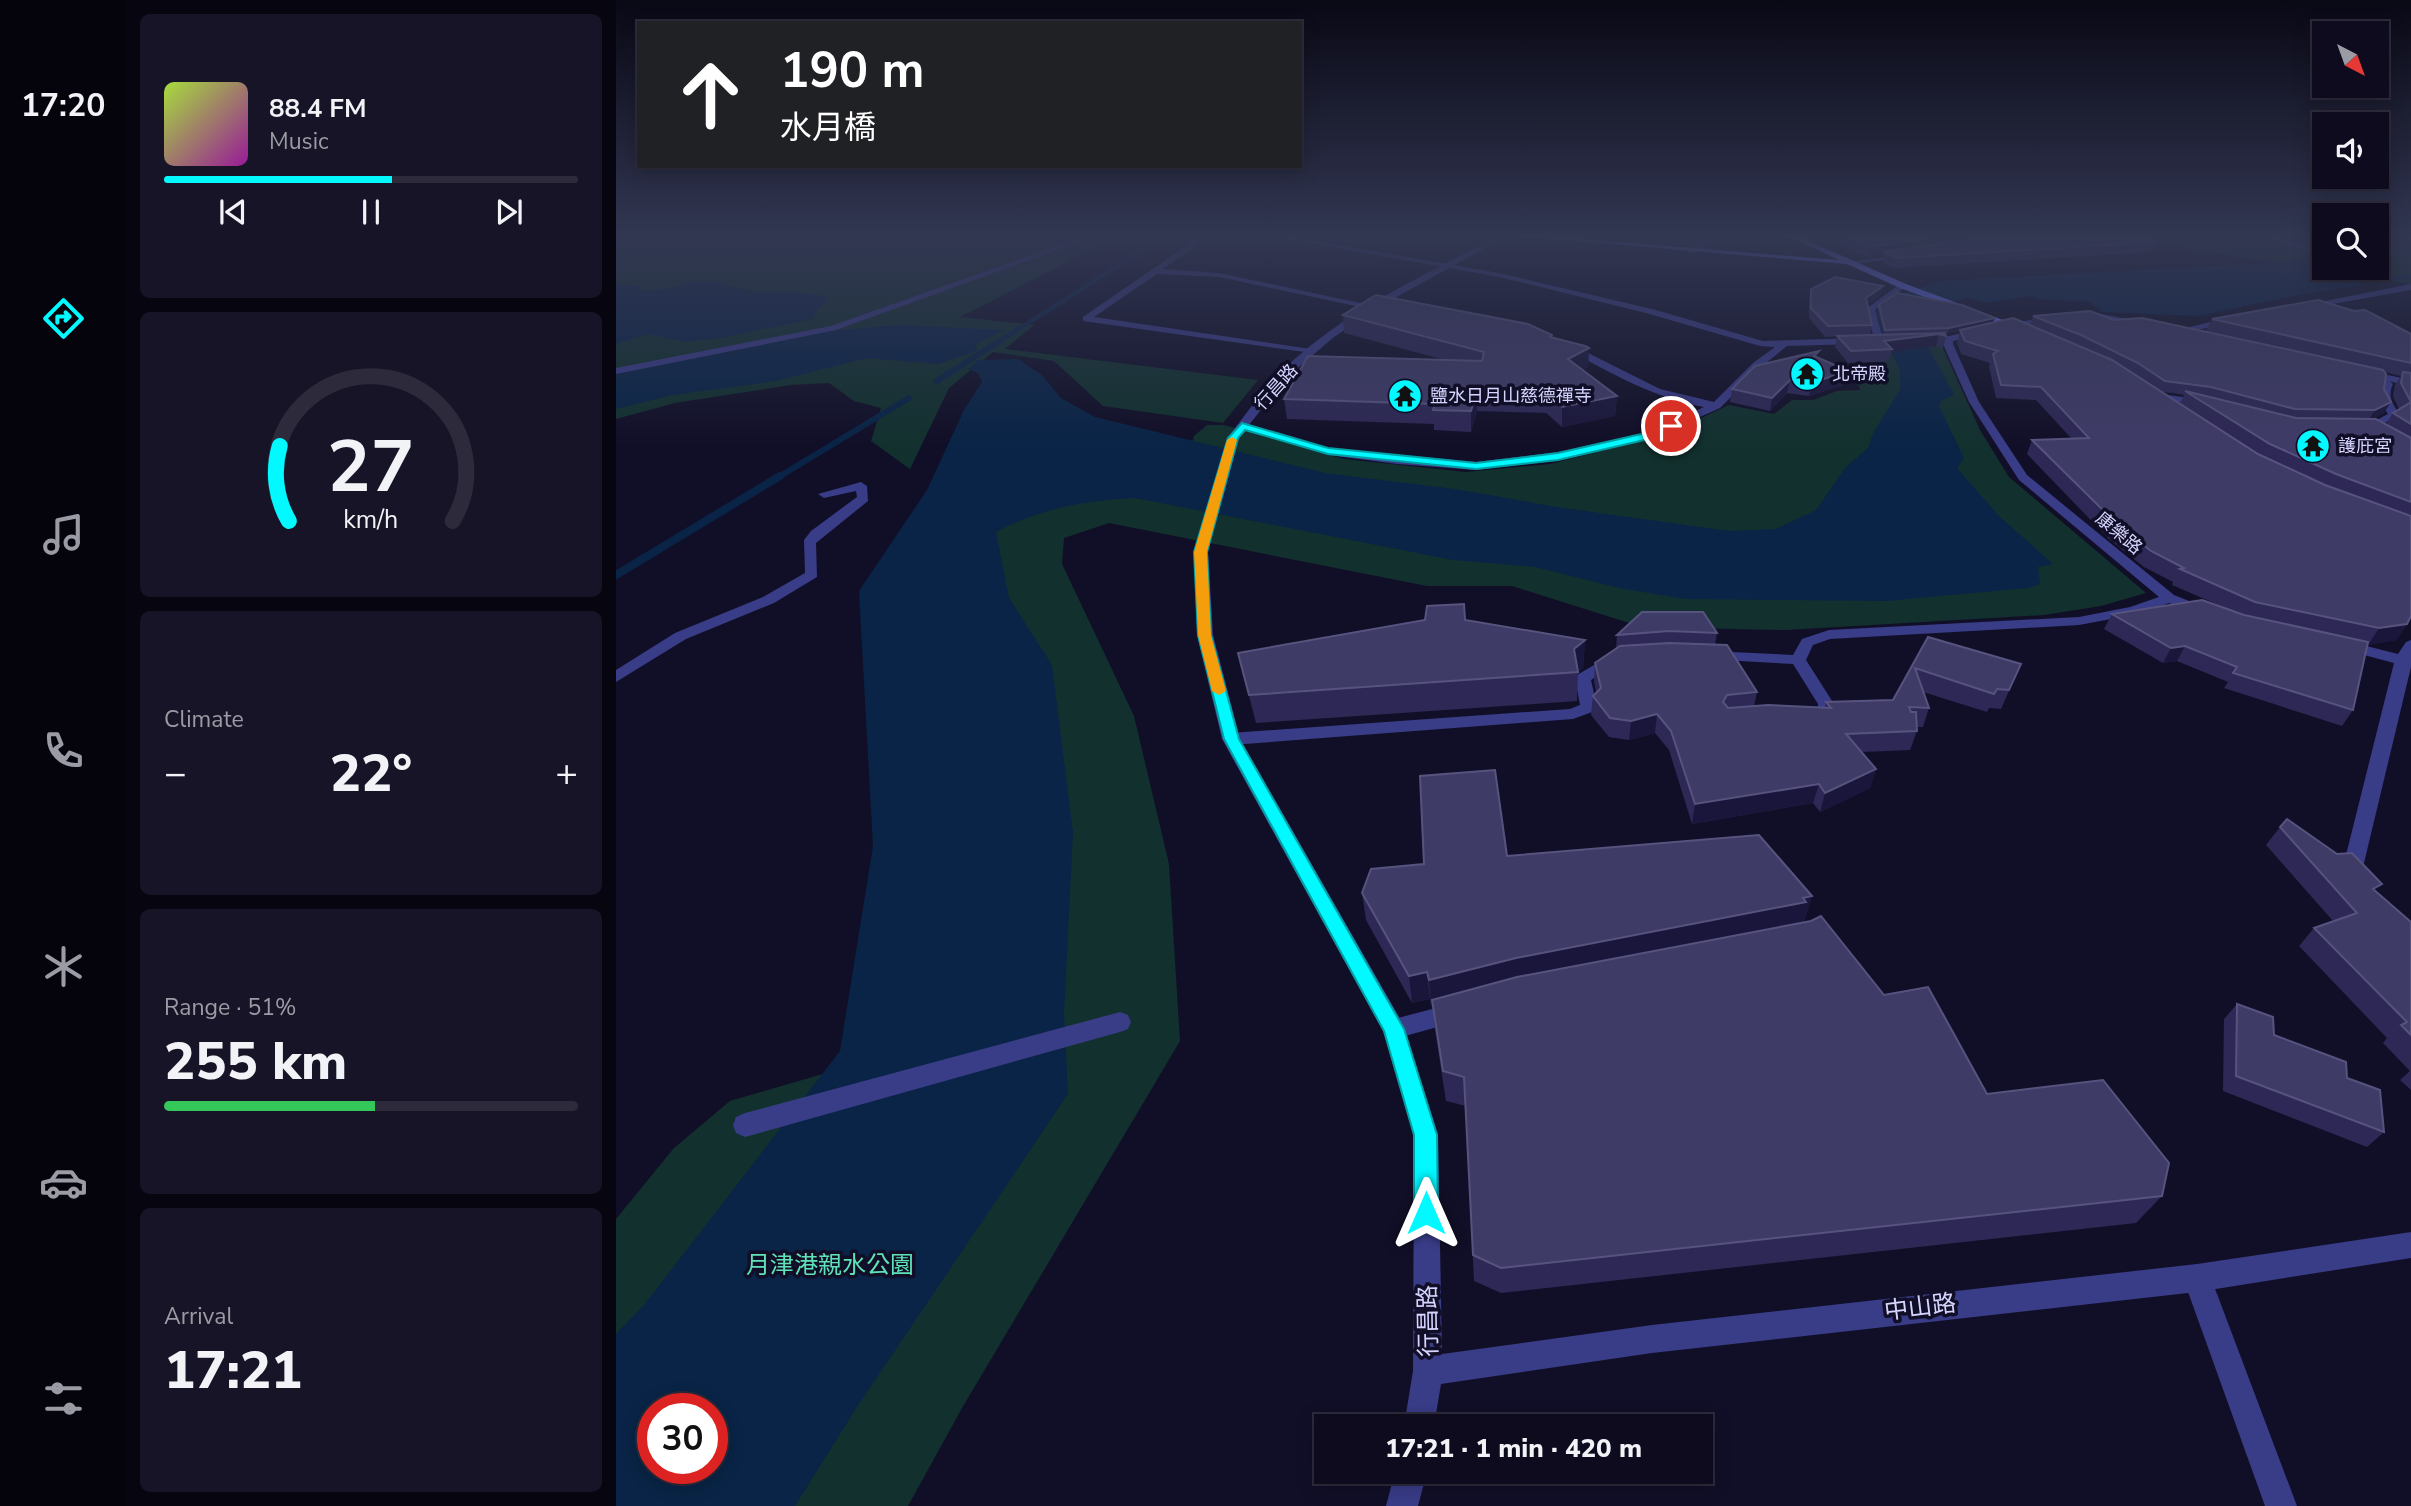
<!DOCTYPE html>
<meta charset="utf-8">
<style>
body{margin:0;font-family:"Nunito Sans","Noto Sans TC",sans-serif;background:#161426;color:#f1f3f6;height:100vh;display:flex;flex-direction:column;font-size:26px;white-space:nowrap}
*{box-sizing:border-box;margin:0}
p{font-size:23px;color:#9a9ba4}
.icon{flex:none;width:38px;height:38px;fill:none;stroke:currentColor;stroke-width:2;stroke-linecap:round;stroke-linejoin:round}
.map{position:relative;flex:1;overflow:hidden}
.details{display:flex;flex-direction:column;gap:14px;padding:14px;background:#070610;width:490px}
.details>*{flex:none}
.hud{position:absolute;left:21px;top:21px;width:665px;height:147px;border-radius:0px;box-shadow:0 4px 18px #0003,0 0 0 2px #2d2b3b;background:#202124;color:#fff;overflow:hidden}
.needle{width:46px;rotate:139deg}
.buttons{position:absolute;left:1696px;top:21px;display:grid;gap:14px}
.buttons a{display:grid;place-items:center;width:77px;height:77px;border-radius:0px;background:#0d0b1d;box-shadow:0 4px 18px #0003,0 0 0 2px #2d2b3b;font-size:35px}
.speed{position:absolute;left:21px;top:1393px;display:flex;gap:14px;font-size:35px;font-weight:700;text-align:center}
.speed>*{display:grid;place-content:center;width:91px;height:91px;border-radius:50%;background:#0d0b1d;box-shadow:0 4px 18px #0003,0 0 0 2px #2d2b3b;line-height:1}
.speed .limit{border:10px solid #d22;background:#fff;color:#111}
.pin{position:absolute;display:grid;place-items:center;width:60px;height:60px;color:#fff;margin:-30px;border:4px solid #fff;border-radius:50%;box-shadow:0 2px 7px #0007}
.me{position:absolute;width:77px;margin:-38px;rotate:0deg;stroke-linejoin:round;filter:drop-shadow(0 0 5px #0008)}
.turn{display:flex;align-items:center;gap:24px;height:147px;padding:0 28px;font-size:32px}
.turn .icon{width:91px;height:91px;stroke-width:2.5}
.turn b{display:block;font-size:49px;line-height:60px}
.big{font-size:52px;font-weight:800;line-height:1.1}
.details .card{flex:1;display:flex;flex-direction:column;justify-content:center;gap:10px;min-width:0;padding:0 24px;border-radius:10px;background:#161426}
.details .dial{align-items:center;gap:0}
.dial svg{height:182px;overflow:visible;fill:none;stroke:#2d2b3b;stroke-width:7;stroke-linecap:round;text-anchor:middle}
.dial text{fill:#f1f3f6;stroke:none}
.song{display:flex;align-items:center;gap:21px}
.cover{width:84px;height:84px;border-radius:10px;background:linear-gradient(135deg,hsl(80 70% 55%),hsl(300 70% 35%))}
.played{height:7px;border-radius:4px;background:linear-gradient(90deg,#01f9ff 55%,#2d2b3b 55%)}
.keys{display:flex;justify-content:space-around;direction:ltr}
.heat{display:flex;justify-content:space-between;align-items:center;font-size:38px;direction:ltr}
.charge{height:10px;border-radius:5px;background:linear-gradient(90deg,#34c759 51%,#2d2b3b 0)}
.trip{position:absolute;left:698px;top:1414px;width:399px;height:70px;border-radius:0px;background:#0d0b1d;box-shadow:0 4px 18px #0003,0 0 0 2px #2d2b3b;font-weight:800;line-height:70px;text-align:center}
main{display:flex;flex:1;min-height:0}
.tabs{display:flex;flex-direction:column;width:126px;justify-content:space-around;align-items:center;background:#05040c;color:#9a9ba4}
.tabs .icon{width:49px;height:49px}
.tabs .current{color:#01f9ff}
.tabs b{font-size:32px;color:#f1f3f6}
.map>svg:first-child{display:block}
.green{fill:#12312e;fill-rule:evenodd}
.water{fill:#092446;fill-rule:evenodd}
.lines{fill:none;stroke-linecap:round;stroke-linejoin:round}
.stream-far2{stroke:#092446;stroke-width:4.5}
.stream-far1{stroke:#092446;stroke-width:6}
.stream{stroke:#092446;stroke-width:8}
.lane{fill:#393c87;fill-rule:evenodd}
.street{fill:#393c87;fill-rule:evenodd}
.secondary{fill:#6c73ff;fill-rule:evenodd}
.wall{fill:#2d2855;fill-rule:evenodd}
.shaded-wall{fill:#1a163b}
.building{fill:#3f3b67;stroke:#57537f;stroke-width:2}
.route{fill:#01f9ff;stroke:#01a2a6;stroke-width:2}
.slow{fill:#f59e0b}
.labels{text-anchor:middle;stroke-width:7;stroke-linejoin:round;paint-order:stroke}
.far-poi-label{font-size:18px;fill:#d6d5ff;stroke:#110f27;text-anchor:start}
.far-street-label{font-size:18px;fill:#d6d5ff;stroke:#110f27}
.near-park-label{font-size:24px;fill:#5ee2b7;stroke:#110f27}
.near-street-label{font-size:24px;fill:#d6d5ff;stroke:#110f27}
</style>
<main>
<nav class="tabs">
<b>17:20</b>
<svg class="icon current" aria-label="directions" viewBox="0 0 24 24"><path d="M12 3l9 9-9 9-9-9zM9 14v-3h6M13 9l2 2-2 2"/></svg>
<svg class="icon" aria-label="music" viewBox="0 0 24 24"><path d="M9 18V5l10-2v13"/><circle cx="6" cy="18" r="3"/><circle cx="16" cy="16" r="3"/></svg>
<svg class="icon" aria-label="phone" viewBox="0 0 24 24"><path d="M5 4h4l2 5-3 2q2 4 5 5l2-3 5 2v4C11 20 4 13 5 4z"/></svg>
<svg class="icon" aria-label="climate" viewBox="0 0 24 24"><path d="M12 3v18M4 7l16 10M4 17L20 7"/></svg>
<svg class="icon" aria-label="car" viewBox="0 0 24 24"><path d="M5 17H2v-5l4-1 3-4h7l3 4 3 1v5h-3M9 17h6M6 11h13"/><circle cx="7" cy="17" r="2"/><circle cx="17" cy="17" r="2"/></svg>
<svg class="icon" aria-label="filters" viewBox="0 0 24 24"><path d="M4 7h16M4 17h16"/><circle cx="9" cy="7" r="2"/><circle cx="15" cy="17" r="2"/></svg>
</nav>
<section class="details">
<div class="card">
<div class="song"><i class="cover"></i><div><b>88.4 FM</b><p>Music</p></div></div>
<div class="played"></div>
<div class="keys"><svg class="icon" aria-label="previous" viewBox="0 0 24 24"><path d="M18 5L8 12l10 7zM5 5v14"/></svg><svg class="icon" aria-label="pause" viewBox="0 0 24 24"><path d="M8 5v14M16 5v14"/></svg><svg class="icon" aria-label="next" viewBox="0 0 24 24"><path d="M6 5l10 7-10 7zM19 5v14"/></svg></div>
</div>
<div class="card dial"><svg viewBox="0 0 100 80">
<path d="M14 69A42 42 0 1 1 86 69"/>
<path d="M14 69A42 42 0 0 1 10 36" stroke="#01f9ff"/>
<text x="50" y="56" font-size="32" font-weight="700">27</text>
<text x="50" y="72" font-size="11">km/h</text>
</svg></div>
<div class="card"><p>Climate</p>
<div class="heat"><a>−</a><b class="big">22°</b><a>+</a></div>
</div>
<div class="card"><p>Range · 51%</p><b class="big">255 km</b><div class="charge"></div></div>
<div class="card"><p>Arrival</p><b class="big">17:21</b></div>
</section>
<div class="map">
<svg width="1795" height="1506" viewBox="0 0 1795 1506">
<rect width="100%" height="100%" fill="#110f27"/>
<g class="green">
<path d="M0,235h449l44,6 -149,76 74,8 -29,24 253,31 -35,43 -120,-17 -49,-45 -61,-9 -44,36 -39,81 -39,-28 10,-33 -27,-7 -25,-18 -38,2 -116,18 -59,16z"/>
<path d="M1529,235h179v33h52l1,-33 34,2v47l-223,-35z"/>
<path d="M1325,344l39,86 29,47 137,116 -45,13 -57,9 -258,15 -144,-3 -130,-41h-85l-318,-63 -45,15 -2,26 72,152 35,148 11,177 -218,367 -54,98h-292v-287l58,-71 56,-47 309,-90 -74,-471 105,-42h107l17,-62 13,-11h17l120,34 122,13 84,-8 115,-29 64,-30 45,9 18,-14h21l24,-9 23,-1 -1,-4 -9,-5 19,-11 -3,-22zM37,1409h59v59h-59z"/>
</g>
<g class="water">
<path d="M1690,261l58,24 -62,9 -103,22 -97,-4 -13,-10 -52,-3 -5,-3 -46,7 -17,-5 -33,6 -14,32 32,59 -12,5 -3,6 25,52 -7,10 42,48 54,48 -15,3 2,17 -12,4 -142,13 -201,-2 -66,-11 -84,-21 -82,-7 -318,-62c-52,3 -93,10 -139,34l13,66 43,67 21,167 -9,182 4,80 -213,316 -60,96h-179v-172l28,-29 196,-254 33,-205 -14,-255 68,-101 37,-80 18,-28 -4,-9 -10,-4 10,-9 40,-1 24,16 19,23 34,19 230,56 130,16 102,18 172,24 47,-2 40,-19 29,-42 24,-21 4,-14 27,-43v-20l-26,-52 3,-8 10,-11 55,-18zM37,1409h59v59h-59z"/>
<path d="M82,281c18,0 31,5 49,9 27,6 55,-2 82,8l-11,11 -5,10 -94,19 -35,4 -36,-8 -32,10v-60l27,2 -5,4 15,1z"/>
<path d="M282,325l106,5 -28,14 1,7 -39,13 -72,-6 -90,23 -103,14 -57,14v-39l213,-39z"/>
</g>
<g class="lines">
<g class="stream-far2">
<path d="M1726,281l69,-4"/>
<path d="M382,342l169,-107"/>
</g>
<g class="stream-far1">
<path d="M321,381l64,-41"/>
<path d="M161,478l132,-80"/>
</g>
<path class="stream" d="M0,575l164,-99"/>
<g class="lane">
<path d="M472,235h11l-263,95 -220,44v-6l215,-42z"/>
<path d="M586,235h9l-48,34 56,4 169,36 -4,3 -165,-35 -62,-3 -63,43 223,33 -5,3 -229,-32v-4z"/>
<path d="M648,235h17l218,38 153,36 111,32 95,-3 5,3 -5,3 -71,2 -26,21 -41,41 -67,30 -95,22 -82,10 -79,-6 -69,-9 -92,-29 6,-3 87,25 147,14 82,-10 88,-19 58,-26c-50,-9 -93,-34 -138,-58v-4h6l88,44 54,13 39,-39 22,-16 -15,-1 -114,-33 -147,-36z"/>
<path d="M1096,235h9l-26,18h-6v-4z"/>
<path d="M1642,235h12l54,16v5z"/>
<path d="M1778,235l17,1v4l-16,-3z"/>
<path d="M1293,253l-3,4 -59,8 -4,-2z"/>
<path d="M1284,284l7,2 -32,24 8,30 -8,2 -9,-33z"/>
<path d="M1795,284v6l-107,19 -4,-3z"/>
<path d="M1616,317l5,3 -2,2 -57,12 -5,-3z"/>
<path d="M1363,329l3,1v4l-29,7v3l26,58 48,73 147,120 35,14v6h-10l-30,-12 -31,11 -59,11 -249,14 -17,6 -7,15 28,44v9c-6,8 -24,9 -30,1l2,-4 12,-2v-4l-25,-40 -89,-5 -2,-3 2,-3 6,-2 83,4 9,-16 27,-9 250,-13 51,-10 29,-10 -140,-117 -50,-78 -26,-58 2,-7z"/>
<path d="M1766,374l11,10c-6,13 0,20 7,31l-29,15 -4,-1v-4l21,-11c-7,-10 -11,-18 -5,-30l-6,-7z"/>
<path d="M1545,394l43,6 5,3 -5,3 -47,-7 -1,-2z"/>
<path d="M617,435l6,3 -31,114 -2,3h-10l-2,-3 33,-114z"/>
<path d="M245,482l6,4 1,15 -52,42 1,34 -43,26 -88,36 -70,43v-12l59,-37 88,-36 42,-24 -1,-33 7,-9 46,-34 -1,-6 -32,7 -6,-4z"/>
<path d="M1727,640l55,14 8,-12 5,-2v27l-47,196 -3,5h-14l-3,-5 50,-200 -56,-15 -3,-3 3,-3z"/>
<path d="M997,654l6,2 2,3 -2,3 -28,18 6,27 -2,4 -22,8 -342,26 -9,-6 9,-6 339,-24 10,-4 -5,-27 2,-3z"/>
<path d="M839,1003l8,3 3,7 -3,7 -69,19 -8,-3 -3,-7 3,-7 8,-3z"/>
<path d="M504,1012l8,3 3,7 -3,7 -8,3 -375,105 -9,-4 -3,-8 3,-8 9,-4z"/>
<path d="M1581,1264l10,4 4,10 86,228h-32l-82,-228 4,-10z"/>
</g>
<g class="street">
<path d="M884,235h9l-118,65 -57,37 -47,40 -50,63h-8v-4c23,-30 44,-60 74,-84 58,-49 130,-81 197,-117z"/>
<path d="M1469,311l69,13 -5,3 -64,-10 -74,10 -5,-3z"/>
<path d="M1748,370l47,10v6l-51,-11 -1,-2z"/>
<path d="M585,548l7,4 5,83 27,104 162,283 36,113 4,219 210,-29 545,-61 214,-32v26l-214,34 -545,61 -211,31 -7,42h-30l9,-55 1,-236 -31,-104 -161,-292 -25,-104 -3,-83z"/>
<path d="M779,1472h32l-9,34h-32z"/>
</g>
<path class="secondary" d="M888,235h30l305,25 -54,-25h10l111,49 121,45 -8,2 -119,-43 -53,-24z"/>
</g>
<g class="wall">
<path d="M1212,235h308l20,7 -4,10 -257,16 -13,-5 2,-9 -16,3 -29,-13v-4z"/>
<path d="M1267,286l-3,10 -13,9 5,20 -2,10 14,-1 -6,-23 1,-6 115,17 36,3 3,-9 81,4 92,11 6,-12 199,15v282l-4,8 -11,16 -29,5 -14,65 -11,16 -118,-38 4,-6 -51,-21 -14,2 -59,-34 8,-15 109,-8 -49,-21 1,-3 -29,-15 -34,-27 -83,-86 5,-14 39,-2 -35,-38 -40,-2 -7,-31 1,-4 -29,-9 -4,-11 3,-12 -15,2 1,3 -3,12 -7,-2 -45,6 -2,9 -41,2 -13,-16 2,-11 -12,1 -16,-19v-20l2,-9zM1769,372l16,4 -6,9 -2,11 6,13 -6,4 -7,11 -13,-5 11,-6zM1545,392l12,1 11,2 -4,9z"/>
<path d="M727,315l209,22 37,11 -1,19 -6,3 35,26 -2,20 -53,11 -16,-14 -69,-2 -6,21 -37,-2v-6l-147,-5 -3,-20 161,-39 -101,-27z"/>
<path d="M1202,358l28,26 -37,12 -22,-3 -17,18 -40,-9 2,-13z"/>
<path d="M1026,612l75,21 -2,12 42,47 -3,14 71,2 1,-6 67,-2 35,-63 93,27 -20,45 -12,-1 -2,4 -64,-20 6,16 -6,19h-6v4l-7,19 -48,2 14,17 -6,19 -50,24 -7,-9 -121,21 -23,-74 -14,-17 -26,7 -20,-3 -18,-22 2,-19 3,-4 -2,-11 1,-18 21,-14 1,-14z"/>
<path d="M849,620l120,20 -2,28 -5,4 -1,29 -321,22 -18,-70z"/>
<path d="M1664,827l96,64 35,31v168l-11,-10 10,-9 -27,-28 4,-5 -88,-92 15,-18 19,-7 -67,-76z"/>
<path d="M891,856l305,40 -8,26 80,73 103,99 175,102 -26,27 -635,70 -27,-12 -8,-175 -20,-5 -11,-71 -2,-24 -2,1 -1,-8 -18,4 -46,-83 -4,-27z"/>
<path d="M1621,1004l37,31 110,97 -17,15 -144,-56 1,-72z"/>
</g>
<g class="shaded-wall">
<path d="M1336,235h65l-133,17v2l-16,3 2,-10z"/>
<path d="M1267,286l-3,10 -16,12 2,-10z"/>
<path d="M1379,318l-2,6 -45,9 1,-5z"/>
<path d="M1323,334l-3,12 -45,6 1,-3 -8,-8z"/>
<path d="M973,348l-1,19 -20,11v-19z"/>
<path d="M1233,371l-3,13 -37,12 2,-13z"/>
<path d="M1174,380l-3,13 -17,18 2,-13z"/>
<path d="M861,391v20l-6,21v-21z"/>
<path d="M1001,396l-2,20 -53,11v-20z"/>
<path d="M1775,402l-7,11 -16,8 7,-11z"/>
<path d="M1791,624l-11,16 -28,5 11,-17z"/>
<path d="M969,640l-2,28 -5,4 -4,-23z"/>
<path d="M1569,646l-8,15 -14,2 8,-15z"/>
<path d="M1041,714l-2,19 -26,7 2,-19z"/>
<path d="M1260,769l-6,19 -50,24 5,-19z"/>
<path d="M1203,784l-6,19 -121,21 3,-20z"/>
<path d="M1196,896l-8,27 -373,84 -2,-27 87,-22z"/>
<path d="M811,972l3,27 -18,4 -3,-27z"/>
</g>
<g class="building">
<path d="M1226,235h110l-82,12z"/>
<path d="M1381,235h139l20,7 -258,16 -14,-6z"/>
<path d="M1219,277l48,9 -17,12 6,27 -44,1 -17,-18v-19z"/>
<path d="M1281,293l65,12 33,13 -46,10 -64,2 -6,-25z"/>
<path d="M760,295l152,29 24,11 -2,2 35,9 4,2 -21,11 49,37 -55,11 -15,-14 -70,-2 -6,20 -38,-1 2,-6 -151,-5 24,-43 174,5 2,-9 -141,-37z"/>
<path d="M1702,300l36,11 11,-1 46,24v29l-199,-44z"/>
<path d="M1474,311l24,9 28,-2 241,52 3,4 -2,15 7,13 -16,8 -80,-1 -84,-22 -46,-6 -27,-18 -57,-28 -48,-19z"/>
<path d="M1397,318l99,42 146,94 67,31 86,31v100l-4,8 -28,4 -124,-26 -75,-33 4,-1 -33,-17 -34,-27 -85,-84 57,-2 -48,-51 -40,-2 -8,-31 5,-3 -33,-10 -5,-11z"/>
<path d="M1329,333l1,3 -7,-2 -55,7 8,8 -41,2 -14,-15z"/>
<path d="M1203,351l-5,5 35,15 -38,12 -21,-3 -18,18 -40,-9 23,-23z"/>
<path d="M1787,372l8,1v51l-18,-11 18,-11 -10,-19z"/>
<path d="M1569,391l111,27 80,1 35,19v64l-75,-28 -66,-30z"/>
<path d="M1586,600l42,15 124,27 -15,68 -120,-37 4,-6 -52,-21 -14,2 -59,-34z"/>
<path d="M848,604l1,16 120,20 -11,9 4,23 -329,23 -11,-42 187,-33 2,-14z"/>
<path d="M1026,612h61l14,21 -48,-2 -52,4z"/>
<path d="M1312,637l93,27 -12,26 -12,-1 -3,5 -79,-26 14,40 -20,-1 2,5h5l1,19 -71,3 30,35 -51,24 -6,-9 -124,20 -24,-73 -14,-17 -26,7 -21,-3 -17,-22 8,-8 -6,-25 25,-17 49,-3 58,2 30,47 -30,3 -4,7 5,6 40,-3 63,3 -5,-6 67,-2z"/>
<path d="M879,770l12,86 252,-21 53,61 -9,2 3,4 -290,56 -87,22 -2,-8 -18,4 -47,-83 9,-24 53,-5 -4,-88z"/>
<path d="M1671,819l50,35 15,-1 30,31 -9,5 38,33v113l-10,-10 6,-3 -93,-94 43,-15 -77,-86z"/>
<path d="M1205,916l63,79 44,-8 59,107 116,-14 66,83 -7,33 -661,72 -28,-13 -9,-178 -21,-6 -11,-71 85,-23 294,-56z"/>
<path d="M1621,1004l36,13 1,18 72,27 1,16 33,12 4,42 -148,-56z"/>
</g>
<linearGradient id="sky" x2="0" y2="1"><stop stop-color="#090815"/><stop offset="0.53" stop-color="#323752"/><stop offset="1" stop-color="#323752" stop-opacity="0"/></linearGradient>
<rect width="1795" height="446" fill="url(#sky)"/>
<path class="route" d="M626,423l86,25 148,15 82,-10 88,-20 25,-10 6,3 -24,12 -95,22 -82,9 -148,-15 -83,-24 -7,8 -31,114 4,83 28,104 165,290 33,106 1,78 -3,9 -9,3 -8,-3 -4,-9v-78l-30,-104 -160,-292 -26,-104 -4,-83 34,-114z"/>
<path class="slow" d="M616,437l5,3 -30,112 4,83 15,56 -7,4 -7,-4 -14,-56 -4,-83 33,-112z"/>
<defs>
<g id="temple-disc" transform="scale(1.75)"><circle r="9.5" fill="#01f9ff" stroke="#110f27"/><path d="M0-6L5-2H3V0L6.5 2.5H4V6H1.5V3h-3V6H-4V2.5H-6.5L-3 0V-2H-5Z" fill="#111"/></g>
</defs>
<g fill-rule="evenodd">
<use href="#temple-disc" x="1191" y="374"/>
<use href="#temple-disc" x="789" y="396"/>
<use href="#temple-disc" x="1697" y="446"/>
</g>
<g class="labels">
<g class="far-poi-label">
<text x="1216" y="380">北帝殿</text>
<text x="814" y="402">鹽水日月山慈德禪寺</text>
<text x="1722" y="452">護庇宮</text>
</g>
<g class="far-street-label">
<text transform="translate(660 387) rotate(-48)" y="6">行昌路</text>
<text transform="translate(1503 533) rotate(40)" y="6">康樂路</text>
</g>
<g class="near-park-label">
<text x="214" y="1273">月津港親水公園</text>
</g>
<g class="near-street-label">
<text transform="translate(1304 1307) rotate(-7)" y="8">中山路</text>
<text transform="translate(812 1321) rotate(-91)" y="8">行昌路</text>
</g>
</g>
</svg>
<div class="buttons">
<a><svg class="needle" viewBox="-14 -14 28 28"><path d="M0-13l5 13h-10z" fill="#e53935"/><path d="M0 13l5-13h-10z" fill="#9a9ba4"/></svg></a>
<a><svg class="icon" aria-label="sound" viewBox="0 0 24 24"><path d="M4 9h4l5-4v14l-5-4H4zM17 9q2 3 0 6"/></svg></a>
<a><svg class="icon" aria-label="search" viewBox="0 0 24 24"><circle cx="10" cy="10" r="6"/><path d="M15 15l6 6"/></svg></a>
</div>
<div class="speed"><div class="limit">30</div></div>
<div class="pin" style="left:1055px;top:426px;background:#d93025"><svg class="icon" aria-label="arrive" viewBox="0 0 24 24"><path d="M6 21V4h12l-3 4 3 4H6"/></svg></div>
<svg class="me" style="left:810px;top:1213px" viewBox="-20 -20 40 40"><path d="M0-17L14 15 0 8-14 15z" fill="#01f9ff" stroke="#fff" stroke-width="4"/></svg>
<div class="trip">17:21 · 1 min · 420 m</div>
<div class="hud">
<div class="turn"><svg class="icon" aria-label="ahead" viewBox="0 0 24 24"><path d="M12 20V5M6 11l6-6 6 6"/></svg><div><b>190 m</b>水月橋</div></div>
</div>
</div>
</main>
